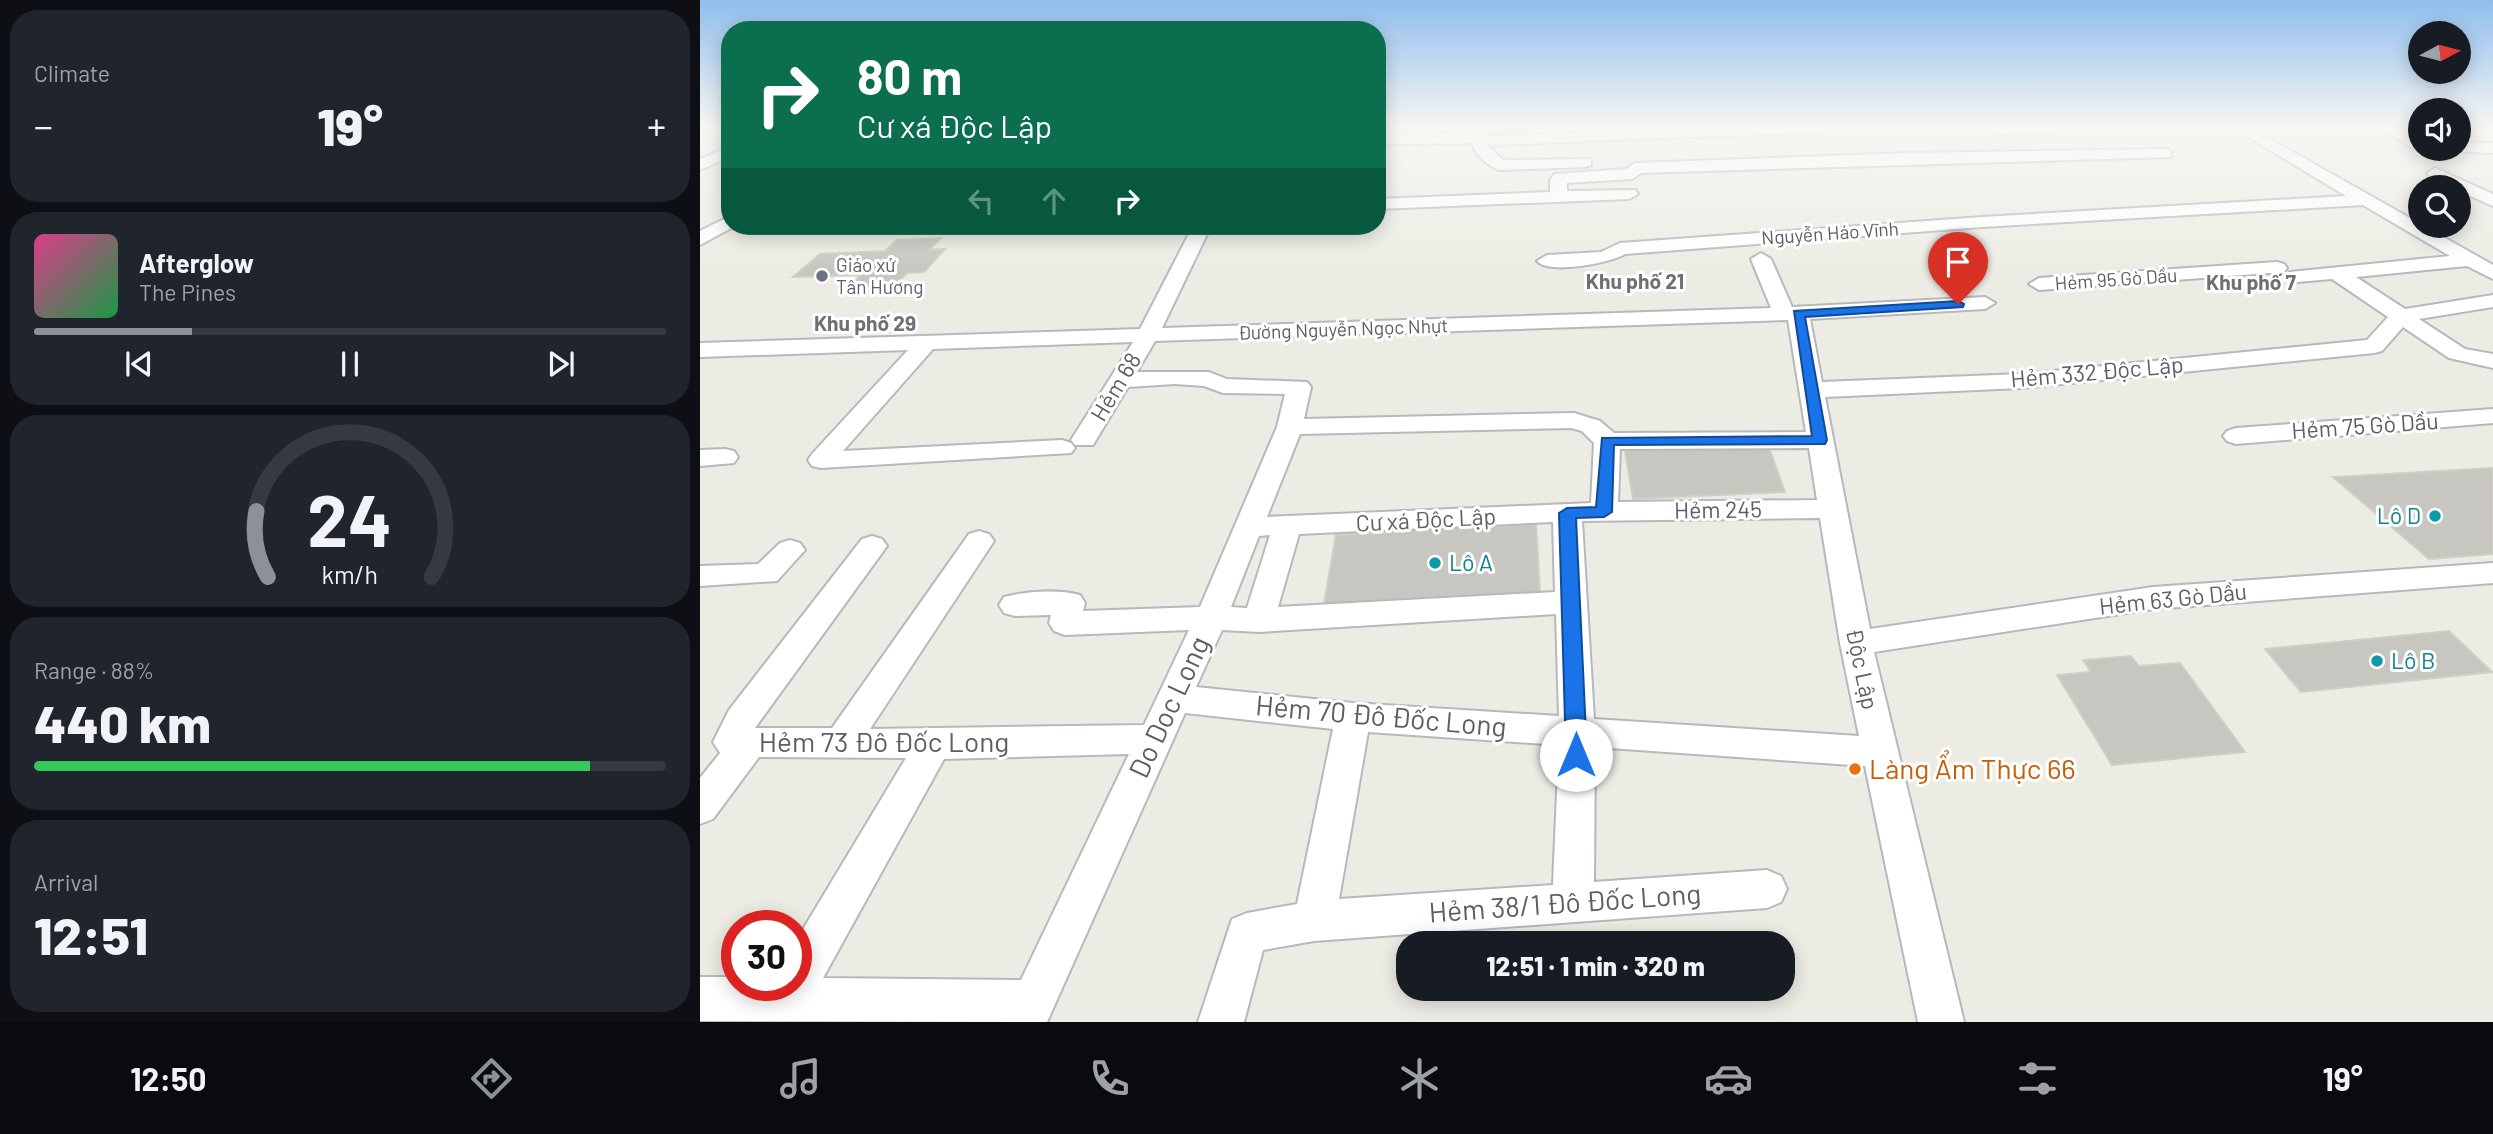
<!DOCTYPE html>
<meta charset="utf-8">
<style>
body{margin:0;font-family:Barlow,sans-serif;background:#20242c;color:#f1f3f6;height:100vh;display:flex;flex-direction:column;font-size:26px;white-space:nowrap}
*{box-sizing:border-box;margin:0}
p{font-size:23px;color:#9ea1a6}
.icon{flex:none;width:38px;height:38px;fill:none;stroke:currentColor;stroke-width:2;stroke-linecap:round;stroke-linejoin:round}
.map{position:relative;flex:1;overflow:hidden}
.details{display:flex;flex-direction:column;gap:10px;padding:10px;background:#0d0f14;width:700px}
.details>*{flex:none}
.banner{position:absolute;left:21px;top:21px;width:665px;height:214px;border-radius:28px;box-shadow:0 4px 18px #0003;background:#0b6e4f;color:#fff;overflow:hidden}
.needle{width:46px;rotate:83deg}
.fabs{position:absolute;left:1708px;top:21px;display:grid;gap:14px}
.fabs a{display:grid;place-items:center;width:63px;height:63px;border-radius:50%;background:#171b24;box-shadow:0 4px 18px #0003;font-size:35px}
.speed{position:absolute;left:21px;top:910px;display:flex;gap:14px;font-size:35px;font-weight:700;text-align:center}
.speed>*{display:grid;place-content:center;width:91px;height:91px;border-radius:50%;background:#171b24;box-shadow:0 4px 18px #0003;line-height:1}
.speed .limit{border:10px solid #d22;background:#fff;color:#111}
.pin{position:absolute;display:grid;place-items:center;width:60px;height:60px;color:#fff;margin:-72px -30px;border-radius:50% 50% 50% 0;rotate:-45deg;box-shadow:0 0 7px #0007}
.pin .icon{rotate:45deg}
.me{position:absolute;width:77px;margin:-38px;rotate:0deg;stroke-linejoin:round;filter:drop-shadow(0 0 5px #0008)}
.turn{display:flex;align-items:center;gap:24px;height:147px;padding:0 21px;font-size:32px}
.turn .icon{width:91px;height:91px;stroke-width:2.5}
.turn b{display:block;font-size:49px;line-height:60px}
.lanes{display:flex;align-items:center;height:66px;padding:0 21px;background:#0003;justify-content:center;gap:35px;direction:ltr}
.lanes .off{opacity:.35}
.big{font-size:52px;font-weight:800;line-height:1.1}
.details .tile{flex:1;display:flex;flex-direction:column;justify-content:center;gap:10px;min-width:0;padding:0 24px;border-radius:28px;background:#20242c}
.details .dial{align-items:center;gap:0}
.dial svg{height:182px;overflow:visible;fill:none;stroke:#363941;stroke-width:7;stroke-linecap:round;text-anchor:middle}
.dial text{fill:#f1f3f6;stroke:none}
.song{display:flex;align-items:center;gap:21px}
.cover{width:84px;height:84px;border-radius:10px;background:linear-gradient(135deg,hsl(330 70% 55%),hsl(140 70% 35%))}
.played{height:7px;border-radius:4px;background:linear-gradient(90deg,#8c9099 25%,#363941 25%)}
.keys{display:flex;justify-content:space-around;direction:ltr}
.heat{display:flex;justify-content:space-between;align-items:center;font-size:38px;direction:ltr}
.charge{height:10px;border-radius:5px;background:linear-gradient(90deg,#34c759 88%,#363941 0)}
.trip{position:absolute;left:696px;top:931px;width:399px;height:70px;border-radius:28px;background:#171b24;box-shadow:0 4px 18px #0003;font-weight:800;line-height:70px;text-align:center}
.dock{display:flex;height:112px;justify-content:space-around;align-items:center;background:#090b0e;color:#9ea1a6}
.dock .icon{width:49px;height:49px}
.dock .active{color:#8c9099}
.dock b{font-size:32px;color:#f1f3f6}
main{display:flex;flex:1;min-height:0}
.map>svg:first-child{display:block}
.building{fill:#c8c6c0;stroke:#d1cec3;stroke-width:2}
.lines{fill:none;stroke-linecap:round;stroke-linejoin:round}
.minor-casing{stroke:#b6b8bd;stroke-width:4}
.minor{fill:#fff;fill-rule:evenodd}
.route{fill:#1a73e8;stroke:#114b97;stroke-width:2}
.worship-dot{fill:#6b7280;stroke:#fff;stroke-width:2.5}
.culture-dot{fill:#0f9aa8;stroke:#fff;stroke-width:2.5}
.food-dot{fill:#e8710a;stroke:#fff;stroke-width:2.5}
.labels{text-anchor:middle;stroke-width:6;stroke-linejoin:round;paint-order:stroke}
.far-street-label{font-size:19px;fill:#5c5e63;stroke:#fff}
.far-worship-label{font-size:19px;fill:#5b616d;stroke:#fff;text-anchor:start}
.far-neighbourhood-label{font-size:21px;font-weight:bold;fill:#6d7075;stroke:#fff}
.street-label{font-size:23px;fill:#5c5e63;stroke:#fff}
.culture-label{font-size:23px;fill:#0d838f;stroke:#fff;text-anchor:start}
.near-street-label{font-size:28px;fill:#5c5e63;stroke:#fff}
.near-food-label{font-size:28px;fill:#c56008;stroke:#fff;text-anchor:start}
</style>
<main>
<section class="details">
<div class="tile"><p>Climate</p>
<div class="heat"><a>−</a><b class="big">19°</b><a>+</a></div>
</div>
<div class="tile">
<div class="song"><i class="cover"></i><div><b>Afterglow</b><p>The Pines</p></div></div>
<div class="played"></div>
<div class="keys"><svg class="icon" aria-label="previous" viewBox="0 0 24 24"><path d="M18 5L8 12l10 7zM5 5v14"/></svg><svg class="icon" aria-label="pause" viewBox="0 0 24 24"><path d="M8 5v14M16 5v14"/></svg><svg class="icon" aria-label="next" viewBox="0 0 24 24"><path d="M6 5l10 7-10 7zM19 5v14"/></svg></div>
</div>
<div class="tile dial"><svg viewBox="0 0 100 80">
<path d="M14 69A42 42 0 1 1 86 69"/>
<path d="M14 69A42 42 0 0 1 9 40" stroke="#8c9099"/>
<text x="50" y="56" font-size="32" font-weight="700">24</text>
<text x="50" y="72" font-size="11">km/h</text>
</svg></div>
<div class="tile"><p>Range · 88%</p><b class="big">440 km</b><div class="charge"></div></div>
<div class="tile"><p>Arrival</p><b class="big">12:51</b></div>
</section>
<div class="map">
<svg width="1793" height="1022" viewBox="0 0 1793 1022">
<rect width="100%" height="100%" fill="#edece4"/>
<g class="building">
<path d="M241,238l-12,12 16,-1 -21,23 -17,1 -12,12 -47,2 13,-12 -68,2 27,-23 65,-3 12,-11z"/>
<path d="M1068,445l17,47 -152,7 -8,-48z"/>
<path d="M1793,468v86l-64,5 -96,-82z"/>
<path d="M836,524l4,68 -216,12 12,-69z"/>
<path d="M1749,631l43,41 -191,20 -36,-43z"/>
<path d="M1431,656l8,10 41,-3 65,89 -133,13 -55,-90 34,-3 -8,-12z"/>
</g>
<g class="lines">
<g class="minor-casing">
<g id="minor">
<path d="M778,127h12v9l232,-9h114l-8,5 -341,13 16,15 88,-1v6l-6,2 -86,3c-10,-3 -26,-18 -27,-27l-95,1v-10l98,-1z"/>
<path d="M1284,127h80l1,1 -8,5 -62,1z"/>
<path d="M1532,127h17l244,138v14l-26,-13 -111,11 49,32 88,-14v12l-74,12 46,30 28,5v14l-44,-10 -46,-31 -21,24 -8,2 -353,35 -196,9 45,232 283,-42 340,-24v20l-340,26 -279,43 90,370h-46l-53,-256 -270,-19 -1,135 173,-12 14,6 6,13 -6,13 -14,6 -453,33 -51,9 -19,72h-46l34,-103 15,-6 50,-9 36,-175 -148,-16 -138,309 -347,-1v-44h37v8h59v-44l110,-183 -147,-1 -46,62 -13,5v-46l20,-25 -7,-11 16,-32 133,-171 10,-3 10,3 5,7 -132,182h77l137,-194 10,-3 10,3 5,7 -124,188 274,-4 45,-95 -124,5 -11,-4 -5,-8 2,-8 -36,1 -11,-3 -5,-8 5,-8c22,-6 54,-8 76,-2l5,8 -2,8 117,-4 77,-180 8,-33 -62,-1 -19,-7 -29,-2 -47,3 -35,58h-18l-4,-5 62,-98 -200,7 -90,102 219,-11 9,3 4,5 -4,5 -250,15 -9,-2 -4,-6 4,-6 96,-104 -208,7v-14l440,-14 53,-103h18l-49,102 609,-20 -20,-49 10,-6 10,6 21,48 193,-10 10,6 -10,6 -175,10 12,63 199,-8 346,-34 21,-23 -56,-38 -35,3 -10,-6 3,-4 160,-16 -87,-51 -381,22 -357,27c-15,9 -76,21 -88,7l10,-6 54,-3 19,-9 362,-26 364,-21zM1088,320l18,112 -192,1 -14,-12 -26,-8 -270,6 7,-32 -4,-5 -80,-3 -18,-7h-72l18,-31zM871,428l11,3 12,12 -3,60 -324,14 33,-83zM1109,448l8,52 -199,2 2,-53zM1120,518l20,125 19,93 -265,-17 -12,-198zM853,522l2,70 -277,15 21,-73zM570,535l-23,73 -16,-1 28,-71zM856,614l3,102 -206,-13 -157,-16 26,-57 37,2zM668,732l191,13 -6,140 -214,14zM429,754l-108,226 -198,-2 121,-219z"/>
<path d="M1679,127h18l23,13v9h6h-12z"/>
<path d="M1759,143h34v10l-40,-2 -1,-2h7z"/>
<path d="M30,146v11l-30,13v-11z"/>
<path d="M1465,149l6,2v6l-530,16 -9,6 -65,4v8l68,-1 3,4 -9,5 -252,10v-10l173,-7v-11l4,-7 72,-5 9,-6 274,-10z"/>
<path d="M1735,168l58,26v12l-34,-15v-4c-11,0 -25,-6 -32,-14z"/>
<path d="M30,216v10h5l-35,19v-14z"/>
<path d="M1577,262l7,2 3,4 -3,4 -245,18 -10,-6 10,-6z"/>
<path d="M1793,409v14l-257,21 -9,-3 -4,-5 4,-5 9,-3z"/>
<path d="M25,449l9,2 4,6 -4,6 -34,3v-16z"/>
<path d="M90,540l10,3 5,7 -28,31 -77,5v-20l58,-2 22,-21z"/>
</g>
</g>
<use href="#minor" class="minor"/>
</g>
<linearGradient id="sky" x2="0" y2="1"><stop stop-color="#8fbeed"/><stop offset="0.47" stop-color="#f7f6f3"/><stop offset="1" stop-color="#f7f6f3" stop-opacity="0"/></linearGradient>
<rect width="1793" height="270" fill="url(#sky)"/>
<path class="route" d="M1258,301l6,3 -1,3 -158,10 22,123 -2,4 -211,1 -2,67 -8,5 -28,1 11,237 -3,6 -8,2 -7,-2 -3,-6 -7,-242 8,-5 29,-1 6,-69 210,-2 -18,-125z"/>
<circle class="worship-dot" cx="122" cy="276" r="7"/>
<g class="culture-dot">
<circle cx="1735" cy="516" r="7"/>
<circle cx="735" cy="563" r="7"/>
<circle cx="1677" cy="661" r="7"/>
</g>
<circle class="food-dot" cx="1155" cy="769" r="7"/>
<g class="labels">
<g class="far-street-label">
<text transform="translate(1130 233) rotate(-4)" y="7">Nguyễn Háo Vĩnh</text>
<text transform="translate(1416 279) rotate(-4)" y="7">Hẻm 95 Gò Dầu</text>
<text transform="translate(643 329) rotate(-2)" y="7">Đường Nguyễn Ngọc Nhựt</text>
</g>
<g class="far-worship-label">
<text x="136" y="272">Giáo xứ<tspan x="136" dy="22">Tân Hương</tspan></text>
</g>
<g class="far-neighbourhood-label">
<text x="935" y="289">Khu phố 21</text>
<text x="1551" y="290">Khu phố 7</text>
<text x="165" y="331">Khu phố 29</text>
</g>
<g class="street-label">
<text transform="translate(1397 372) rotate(-5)" y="8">Hẻm 332 Độc Lập</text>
<text transform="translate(416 387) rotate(-59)" y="8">Hẻm 68</text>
<text transform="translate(1665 426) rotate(-4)" y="8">Hẻm 75 Gò Dầu</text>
<text transform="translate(1018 510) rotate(-1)" y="8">Hẻm 245</text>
<text transform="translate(726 520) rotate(-3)" y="8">Cư xá Độc Lập</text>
<text transform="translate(1473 599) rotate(-6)" y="8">Hẻm 63 Gò Dầu</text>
<text transform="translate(1162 669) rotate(78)" y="8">Độc Lập</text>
</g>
<g class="culture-label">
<text x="1721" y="524" text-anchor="end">Lô D</text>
<text x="749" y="571">Lô A</text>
<text x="1691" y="669">Lô B</text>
</g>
<g class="near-street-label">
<text transform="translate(469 707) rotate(-65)" y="10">Do Doc Long</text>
<text transform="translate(681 716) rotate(5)" y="10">Hẻm 70 Đô Đốc Long</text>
<text x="184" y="752">Hẻm 73 Đô Đốc Long</text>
<text transform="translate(865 903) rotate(-4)" y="10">Hẻm 38/1 Đô Đốc Long</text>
</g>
<g class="near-food-label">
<text x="1169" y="779">Làng Ẩm Thực 66</text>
</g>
</g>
</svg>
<div class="fabs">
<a><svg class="needle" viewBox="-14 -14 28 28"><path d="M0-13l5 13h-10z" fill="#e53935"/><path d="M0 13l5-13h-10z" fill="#9ea1a6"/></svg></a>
<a><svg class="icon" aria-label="sound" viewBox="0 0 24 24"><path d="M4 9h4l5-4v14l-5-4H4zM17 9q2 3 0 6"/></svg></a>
<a><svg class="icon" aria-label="search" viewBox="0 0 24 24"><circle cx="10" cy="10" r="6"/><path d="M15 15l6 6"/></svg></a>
</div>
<div class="speed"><div class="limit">30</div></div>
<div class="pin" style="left:1258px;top:304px;background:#d93025"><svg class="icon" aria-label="arrive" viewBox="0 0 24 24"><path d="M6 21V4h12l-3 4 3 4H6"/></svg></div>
<svg class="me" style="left:876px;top:755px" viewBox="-20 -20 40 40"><circle r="19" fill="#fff"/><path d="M0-13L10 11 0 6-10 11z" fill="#1a73e8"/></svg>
<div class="trip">12:51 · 1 min · 320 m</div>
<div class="banner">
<div class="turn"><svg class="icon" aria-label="right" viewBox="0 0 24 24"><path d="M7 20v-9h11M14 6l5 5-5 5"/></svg><div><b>80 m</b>Cư xá Độc Lập</div></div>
<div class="lanes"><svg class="icon off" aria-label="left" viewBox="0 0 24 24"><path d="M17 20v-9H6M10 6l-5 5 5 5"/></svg><svg class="icon off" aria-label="ahead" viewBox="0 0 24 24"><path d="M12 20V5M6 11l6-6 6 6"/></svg><svg class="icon" aria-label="right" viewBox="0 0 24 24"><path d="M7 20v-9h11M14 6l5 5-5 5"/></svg></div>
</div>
</div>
</main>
<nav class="dock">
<b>12:50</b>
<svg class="icon active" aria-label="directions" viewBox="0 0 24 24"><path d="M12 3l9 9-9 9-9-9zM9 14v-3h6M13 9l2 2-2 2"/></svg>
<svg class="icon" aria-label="music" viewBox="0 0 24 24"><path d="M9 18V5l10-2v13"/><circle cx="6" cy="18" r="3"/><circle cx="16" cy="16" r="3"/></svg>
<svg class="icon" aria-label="phone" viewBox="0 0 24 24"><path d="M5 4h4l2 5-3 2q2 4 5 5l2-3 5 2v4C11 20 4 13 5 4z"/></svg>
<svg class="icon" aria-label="climate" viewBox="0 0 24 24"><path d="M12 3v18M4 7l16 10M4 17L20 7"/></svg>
<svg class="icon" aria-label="car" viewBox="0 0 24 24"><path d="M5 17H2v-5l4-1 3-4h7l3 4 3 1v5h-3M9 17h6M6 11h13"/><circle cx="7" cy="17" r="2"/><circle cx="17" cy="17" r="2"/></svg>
<svg class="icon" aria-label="filters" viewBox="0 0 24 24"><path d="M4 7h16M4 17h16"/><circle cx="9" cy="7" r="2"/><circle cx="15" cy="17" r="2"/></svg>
<b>19°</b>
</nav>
